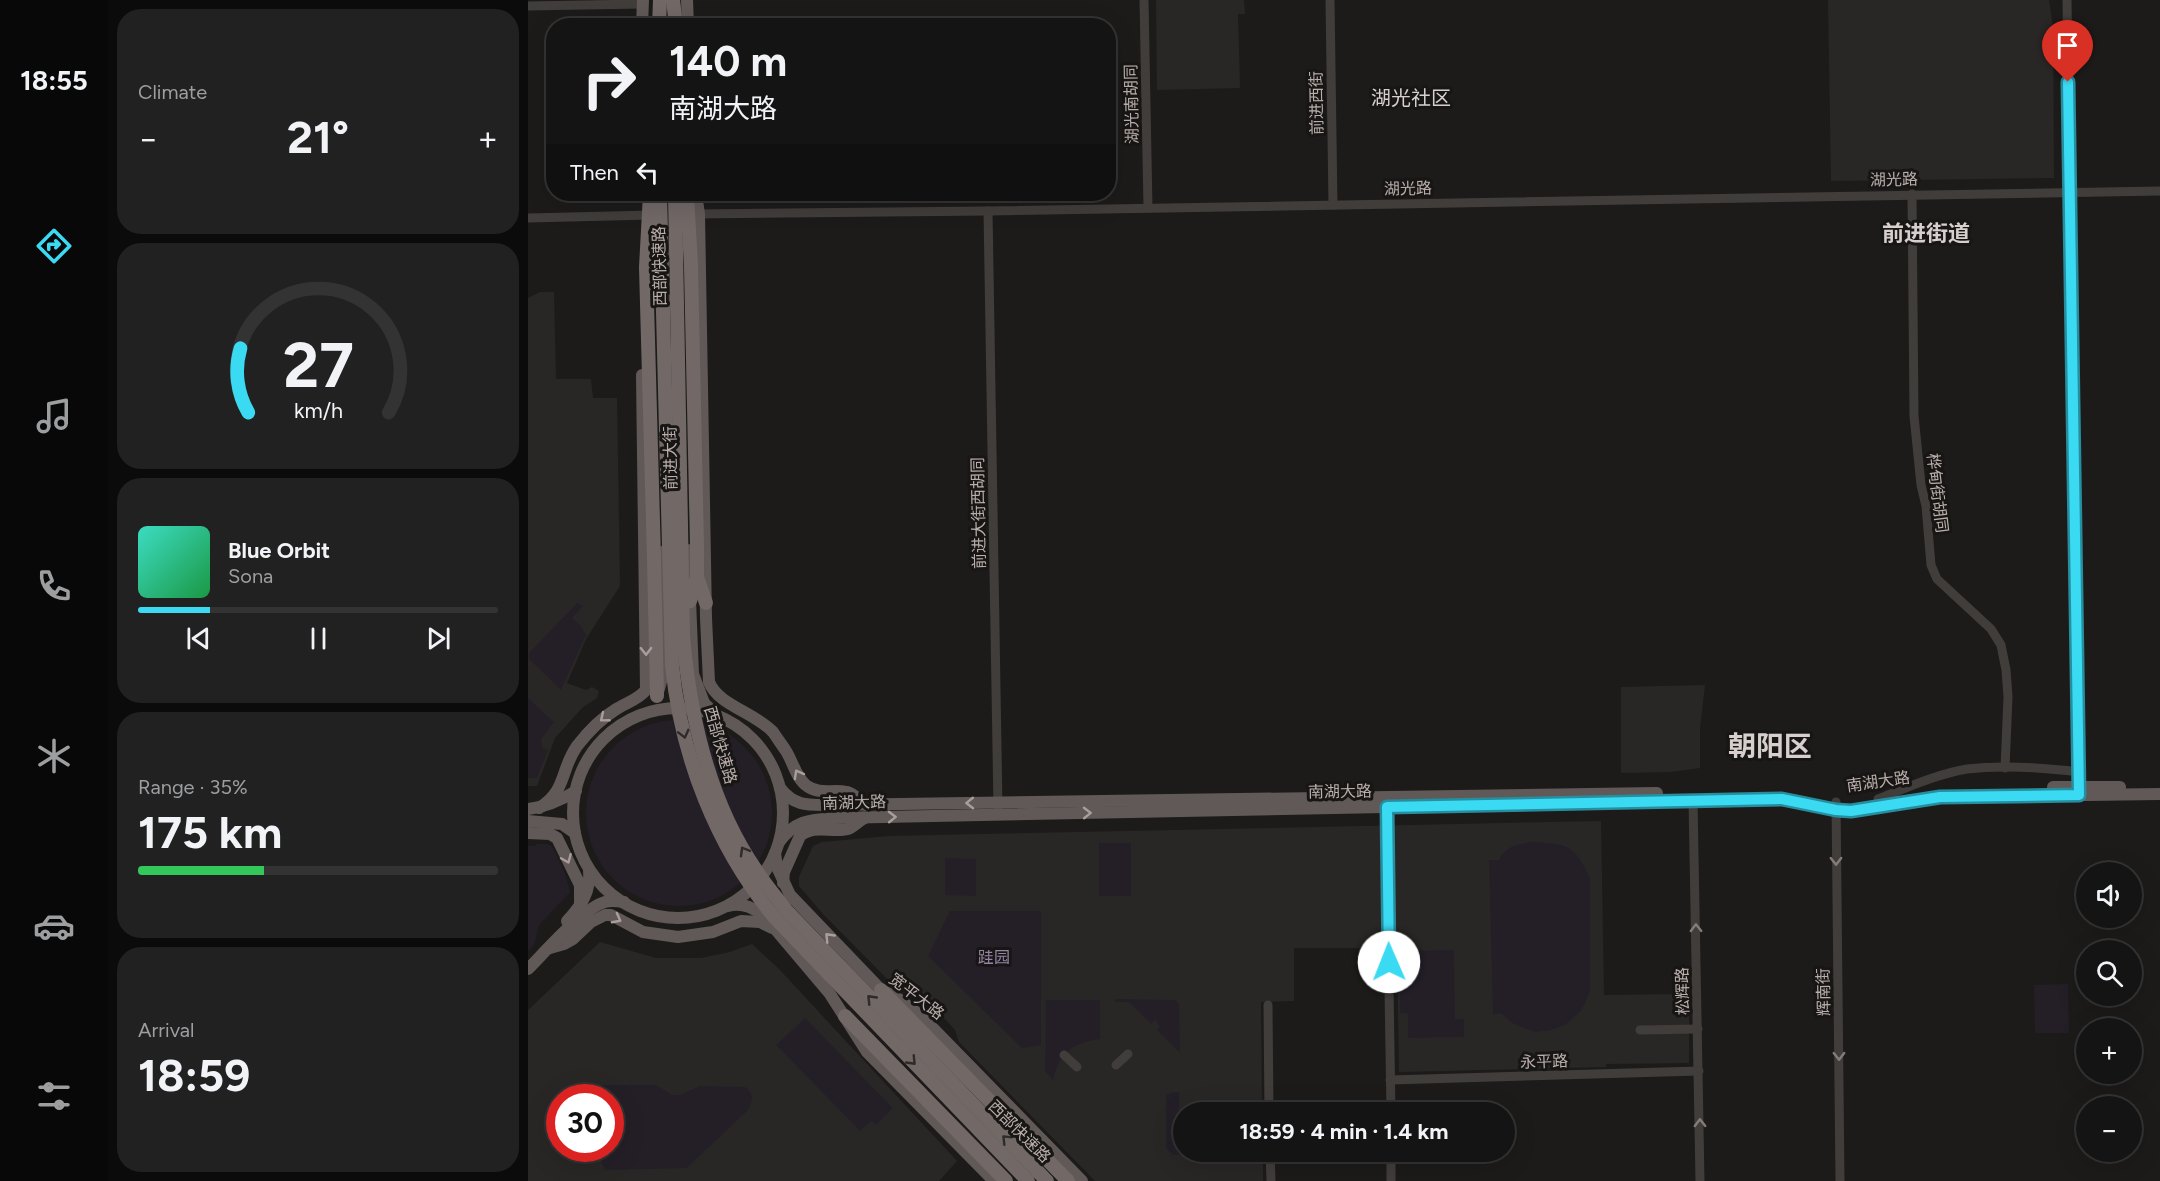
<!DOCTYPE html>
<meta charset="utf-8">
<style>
body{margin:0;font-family:Figtree,"Noto Sans SC",sans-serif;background:#222122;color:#f1f3f6;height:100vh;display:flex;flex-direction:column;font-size:22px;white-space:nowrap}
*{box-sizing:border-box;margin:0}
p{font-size:20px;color:#9d9ea0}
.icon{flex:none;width:33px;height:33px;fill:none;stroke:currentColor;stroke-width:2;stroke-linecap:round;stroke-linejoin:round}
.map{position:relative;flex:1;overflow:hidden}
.panel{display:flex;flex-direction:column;gap:9px;padding:9px;background:#0c0b0b;width:420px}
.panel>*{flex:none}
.hud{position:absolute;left:18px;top:18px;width:570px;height:183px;border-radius:24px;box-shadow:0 6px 24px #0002,0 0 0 2px #343334;background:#151414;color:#f1f3f6;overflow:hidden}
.tools{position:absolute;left:1548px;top:862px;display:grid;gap:12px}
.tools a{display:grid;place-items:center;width:66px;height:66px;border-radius:50%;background:#151414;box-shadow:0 6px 24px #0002,0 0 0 2px #343334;font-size:30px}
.speed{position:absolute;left:18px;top:1084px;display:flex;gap:12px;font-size:30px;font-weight:700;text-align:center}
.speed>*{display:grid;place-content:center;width:78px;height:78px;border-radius:50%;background:#151414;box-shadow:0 6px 24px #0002,0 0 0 2px #343334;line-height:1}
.speed .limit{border:9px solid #d22;background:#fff;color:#111}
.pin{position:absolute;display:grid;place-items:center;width:51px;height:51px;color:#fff;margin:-62px -26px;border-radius:50% 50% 50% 0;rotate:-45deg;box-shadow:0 0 6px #0007}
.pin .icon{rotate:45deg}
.me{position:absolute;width:66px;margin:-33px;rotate:359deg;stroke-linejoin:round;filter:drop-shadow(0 0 4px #0008)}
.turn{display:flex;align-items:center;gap:21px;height:126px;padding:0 24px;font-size:27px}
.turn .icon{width:78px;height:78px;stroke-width:2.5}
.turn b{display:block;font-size:42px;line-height:51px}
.then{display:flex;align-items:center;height:57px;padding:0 24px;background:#0003;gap:12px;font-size:22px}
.big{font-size:45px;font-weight:700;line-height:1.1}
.panel .widget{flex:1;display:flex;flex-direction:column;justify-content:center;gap:9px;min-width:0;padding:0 21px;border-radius:24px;background:#222122}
.panel .dial{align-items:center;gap:0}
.dial svg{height:156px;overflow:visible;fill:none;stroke:#343334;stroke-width:7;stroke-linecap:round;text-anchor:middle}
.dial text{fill:#f1f3f6;stroke:none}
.song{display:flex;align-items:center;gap:18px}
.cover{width:72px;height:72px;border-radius:9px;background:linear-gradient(135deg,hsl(170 70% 55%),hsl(140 70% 35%))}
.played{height:6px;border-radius:3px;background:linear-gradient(90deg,#3bdaf3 20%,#343334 20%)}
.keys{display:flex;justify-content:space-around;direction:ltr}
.heat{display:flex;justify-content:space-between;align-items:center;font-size:33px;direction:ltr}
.charge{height:9px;border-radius:4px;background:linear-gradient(90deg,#34c759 35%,#343334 0)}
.trip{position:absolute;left:645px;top:1102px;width:342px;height:60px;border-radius:30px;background:#151414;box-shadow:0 6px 24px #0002,0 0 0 2px #343334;font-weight:700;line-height:60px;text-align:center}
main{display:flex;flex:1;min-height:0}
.menu{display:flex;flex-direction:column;width:108px;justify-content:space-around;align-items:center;background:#080808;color:#9d9ea0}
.menu .icon{width:42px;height:42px}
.menu .on{color:#3bdaf3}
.menu b{font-size:27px;color:#f1f3f6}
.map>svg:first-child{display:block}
.built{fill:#292726;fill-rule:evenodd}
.green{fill:#241f27}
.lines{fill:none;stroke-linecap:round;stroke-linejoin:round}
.minor{stroke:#413d3b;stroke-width:9}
.major{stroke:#605957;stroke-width:12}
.highway{stroke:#726967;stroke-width:14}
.highway-bridge{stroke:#726967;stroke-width:14}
.oneway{stroke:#a99e9b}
.oneway2{stroke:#2e2b2a}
.oneway3{stroke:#847c79}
.route-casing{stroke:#268e9e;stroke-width:15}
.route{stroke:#3bdaf3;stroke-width:10}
.labels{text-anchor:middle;stroke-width:6;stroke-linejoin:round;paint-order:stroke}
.street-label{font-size:16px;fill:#bbafac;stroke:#171615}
.park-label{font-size:16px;fill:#9683a6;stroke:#171615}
.quarter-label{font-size:20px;fill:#d7cfcd;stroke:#171615}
.district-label{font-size:22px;font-weight:bold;fill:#d7cfcd;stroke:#171615}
.town-label{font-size:28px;font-weight:bold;fill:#d7cfcd;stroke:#171615}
</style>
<main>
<nav class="menu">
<b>18:55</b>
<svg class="icon on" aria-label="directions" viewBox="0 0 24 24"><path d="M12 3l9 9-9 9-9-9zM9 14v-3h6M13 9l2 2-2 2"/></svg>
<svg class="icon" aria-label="music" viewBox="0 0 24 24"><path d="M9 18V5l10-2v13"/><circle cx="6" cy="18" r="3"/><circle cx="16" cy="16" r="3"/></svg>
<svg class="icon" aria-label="phone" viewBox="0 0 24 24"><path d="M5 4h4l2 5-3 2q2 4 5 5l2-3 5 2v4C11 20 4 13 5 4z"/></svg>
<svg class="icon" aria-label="climate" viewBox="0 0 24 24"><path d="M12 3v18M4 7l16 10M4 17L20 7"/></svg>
<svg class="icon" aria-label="car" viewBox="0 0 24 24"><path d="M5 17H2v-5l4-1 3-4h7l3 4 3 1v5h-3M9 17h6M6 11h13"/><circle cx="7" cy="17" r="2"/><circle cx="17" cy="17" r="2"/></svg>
<svg class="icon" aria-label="filters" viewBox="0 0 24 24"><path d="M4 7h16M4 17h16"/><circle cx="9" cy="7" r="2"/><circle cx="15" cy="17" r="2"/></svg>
</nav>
<section class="panel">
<div class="widget"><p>Climate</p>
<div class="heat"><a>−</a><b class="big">21°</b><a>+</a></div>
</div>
<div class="widget dial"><svg viewBox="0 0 100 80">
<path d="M14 69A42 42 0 1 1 86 69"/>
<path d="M14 69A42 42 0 0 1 10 36" stroke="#3bdaf3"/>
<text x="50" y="56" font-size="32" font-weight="700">27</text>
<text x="50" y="72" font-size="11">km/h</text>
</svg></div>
<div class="widget">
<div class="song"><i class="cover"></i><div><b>Blue Orbit</b><p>Sona</p></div></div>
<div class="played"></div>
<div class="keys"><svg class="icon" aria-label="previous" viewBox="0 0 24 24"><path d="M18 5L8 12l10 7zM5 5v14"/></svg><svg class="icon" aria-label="pause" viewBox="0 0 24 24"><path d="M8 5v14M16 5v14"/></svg><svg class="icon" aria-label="next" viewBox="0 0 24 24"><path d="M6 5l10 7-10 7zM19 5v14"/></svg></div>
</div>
<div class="widget"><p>Range · 35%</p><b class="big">175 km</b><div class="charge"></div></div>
<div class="widget"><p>Arrival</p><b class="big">18:59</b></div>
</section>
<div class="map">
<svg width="1632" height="1181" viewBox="0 0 1632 1181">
<rect width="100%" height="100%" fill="#1c1b1a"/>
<g class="built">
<path d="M628,0h88l1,14h-7l2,74 -83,2z"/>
<path d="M1300,0h221l4,27 1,151 -223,3z"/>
<path d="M12,292h14l2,87h35l2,19h24l3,188 -34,53 -19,44 19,7 6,-3 7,4 -2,7 -14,9 -28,31 -18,48h-9v-488z"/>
<path d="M1177,685l-5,43v40l-29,4 -50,1v-86z"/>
<path d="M1073,821l3,174 85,-1v69l-83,1v3l-207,5 -2,-124h-103v53l-33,1 1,111h-78v39h79v29h-168l-136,-139 -4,-12 -22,-24 -37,-18 -73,-74 -24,-28v-9l14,-31 9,-4 67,-6z"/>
<path d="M72,942l56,16h45l29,-6 22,-8 28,26 177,191 -18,20h-411v-171zM32,1098h50v51h-50z"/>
</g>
<g class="green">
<path d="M49,603l6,3 -11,12 9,8 5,9 -25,55 -32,-31v-6z"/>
<path d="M0,698l26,24 -13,17 1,8 6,3 -11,28h-9z"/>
<circle cx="151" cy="813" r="93"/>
<path d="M1004,842c36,2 42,2 58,36v114l-9,19 -16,14 -14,5 -16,2 -21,-8 -12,-10h-9l-4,-154h10c6,-14 19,-16 33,-18z"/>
<rect x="571" y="843" width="32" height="53"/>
<path d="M8,844c5,0 10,-1 15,2 5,4 19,39 19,46l-31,33 -5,20 -6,6v-105h8z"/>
<path d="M417,858l31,1v37l-31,-1z"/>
<path d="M422,911h91v134l-19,3 -94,-92z"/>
<path d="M926,950l1,69h9v18l-56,1v-24l-8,-1 -1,-62z"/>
<path d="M1540,984l1,49h-34l-1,-48z"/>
<path d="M587,999l60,1 4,4 1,49 -23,-23 3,-4 -5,-6 -4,4 -22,-22h-14z"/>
<path d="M518,1000h54v39c-27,4 -40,13 -47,41l-8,-9z"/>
<path d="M277,1018l88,90 -17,17 -5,-4 -11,10 -84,-86z"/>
<path d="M67,1085h61l16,10h8l20,-9 45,1c10,7 8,14 2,24l-60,57 -82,2 -9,-21h14v-51h-16z"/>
<path d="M644,1092h7l1,63h-7l-7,-7v-53z"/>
</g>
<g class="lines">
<g class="minor">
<path d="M616,0l4,208"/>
<path d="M802,0l3,205"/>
<path d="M1539,0l12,793"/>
<path d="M0,6l114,-2"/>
<path d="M1384,194l2,222 7,69 5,21 5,59 6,14 54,50 10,16 5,25 2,27 -3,71"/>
<path d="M460,211l10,598"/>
<path d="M165,214l295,-3 1172,-20"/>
<path d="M0,218l124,-3"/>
<path d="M1350,799c28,-11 59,-25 89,-30 33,-4 79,-1 112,3"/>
<path d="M858,800l5,313"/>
<path d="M1165,800l7,381"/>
<path d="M1308,802l4,379"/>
<path d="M740,1005l1,108"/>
<path d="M1112,1030l58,-1"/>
<path d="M536,1055l13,12"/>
<path d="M588,1065l12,-11"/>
<path d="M862,1080l309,-9"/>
<path d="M742,1152l1,29"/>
<path d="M863,1152v29"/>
</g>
<g class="major">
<path d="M159,0l1,26"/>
<path d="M114,26l1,-26"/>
<path d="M168,194l3,20 7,404 3,64c9,23 45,30 64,50 4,6 9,13 13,19 7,11 10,27 21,35 13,9 26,3 40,6 6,1 13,9 19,13"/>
<path d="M160,550l5,124 11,29 12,12"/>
<path d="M131,689l6,-22 -3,-115"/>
<circle cx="150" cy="813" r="105"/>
<path d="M1525,787h67"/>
<path d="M252,788c15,19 28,17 52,17l825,-12"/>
<path d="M11,808c28,-17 21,-38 38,-62 11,-14 23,-27 38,-36 10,-7 23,-10 31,-20l-4,-315"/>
<path d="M0,809c18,-2 32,-8 48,-18"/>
<path d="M0,821l34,3 13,9"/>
<path d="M0,833l22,1 7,4 23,47v18"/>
<path d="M251,842c17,-22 30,-22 56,-24l947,-19 16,2 38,9 15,1 56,-10 32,-4 221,-3"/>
<path d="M247,853l2,14 13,28 91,95 15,7 24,18 162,166"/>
<path d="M255,883l1,-11 16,-36c14,-12 32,-3 48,-7 5,-2 11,-8 17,-11"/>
<path d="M200,906c15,-4 26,2 37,11l65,77 37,58 127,129"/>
<path d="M39,921c15,-16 24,-30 22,-52"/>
<path d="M22,948l14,-4 9,-5 18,-17 14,-7h6l32,17 35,5 35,-5 28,-11 19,1 12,6"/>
<path d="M0,969c17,-17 55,-61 77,-67 6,-2 13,-1 19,0"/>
</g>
<g class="highway">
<path d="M131,26l1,-26"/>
<path d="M169,545v32l9,26"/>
<path d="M126,558l3,138"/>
<path d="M162,601l7,-24"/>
<path d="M353,990l187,191"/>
<path d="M317,1016l161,165"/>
</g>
<g class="highway-bridge">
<path d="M145,0l3,26"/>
<path d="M122,194l-4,73 8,291"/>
<path d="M132,194l12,471c9,91 44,182 103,253l253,263"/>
<path d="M147,194l8,442c7,81 26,166 73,234 9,14 20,27 30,40l261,271"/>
<path d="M159,194l4,72 6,279"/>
</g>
</g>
<defs><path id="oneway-chevron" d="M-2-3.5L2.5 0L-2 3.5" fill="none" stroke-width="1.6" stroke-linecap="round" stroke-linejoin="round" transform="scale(1.5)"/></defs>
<g class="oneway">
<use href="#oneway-chevron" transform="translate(118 651) rotate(89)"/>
<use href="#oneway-chevron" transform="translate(76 718) rotate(141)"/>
<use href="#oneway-chevron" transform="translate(270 774) rotate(-119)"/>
<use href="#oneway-chevron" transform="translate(442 803) rotate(179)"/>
<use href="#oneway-chevron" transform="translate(559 813) rotate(-1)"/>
<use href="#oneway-chevron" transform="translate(364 817) rotate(-1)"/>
<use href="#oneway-chevron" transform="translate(39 859) rotate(67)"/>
<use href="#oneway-chevron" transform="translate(89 919) rotate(28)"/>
<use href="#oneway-chevron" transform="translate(301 937) rotate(-134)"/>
</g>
<g class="oneway2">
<use href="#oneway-chevron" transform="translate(156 734) rotate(76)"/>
<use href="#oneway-chevron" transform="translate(216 851) rotate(-120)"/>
<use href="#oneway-chevron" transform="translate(343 999) rotate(-134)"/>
<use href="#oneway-chevron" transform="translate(384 1061) rotate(46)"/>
<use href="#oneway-chevron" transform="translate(478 1139) rotate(-135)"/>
</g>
<g class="oneway3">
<use href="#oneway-chevron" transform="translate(1308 861) rotate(89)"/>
<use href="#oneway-chevron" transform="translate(1168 928) rotate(-91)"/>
<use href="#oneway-chevron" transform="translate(1311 1056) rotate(89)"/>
<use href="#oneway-chevron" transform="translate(1172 1123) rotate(-91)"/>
</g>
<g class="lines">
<g class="route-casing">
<path id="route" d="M861,962l-2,-155 395,-8 54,11 15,1 89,-14 139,-2 -11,-713"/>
</g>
<use href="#route" class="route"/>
</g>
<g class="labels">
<g class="street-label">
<text transform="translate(788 103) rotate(-91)" y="6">前进西街</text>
<text transform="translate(603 104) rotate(-91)" y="6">湖光南胡同</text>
<text transform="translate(1366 179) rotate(-1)" y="6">湖光路</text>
<text transform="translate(880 188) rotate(-1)" y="6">湖光路</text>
<text transform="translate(131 266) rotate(-91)" y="6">西部快速路</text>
<text transform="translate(142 458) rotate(-91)" y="6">前进大街</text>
<text transform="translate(1410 493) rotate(83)" y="6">桦甸街胡同</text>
<text transform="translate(450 513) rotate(-91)" y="6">前进大街西胡同</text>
<text transform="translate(193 745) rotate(74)" y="6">西部快速路</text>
<text transform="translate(1350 781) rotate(-8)" y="6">南湖大路</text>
<text transform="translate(812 791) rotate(-1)" y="6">南湖大路</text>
<text transform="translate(326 802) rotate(-2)" y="6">南湖大路</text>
<text transform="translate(1154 991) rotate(-91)" y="6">松辉路</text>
<text transform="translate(1295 992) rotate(-91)" y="6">辉南街</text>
<text transform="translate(389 996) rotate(38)" y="6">宽平大路</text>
<text transform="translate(1016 1061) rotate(-2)" y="6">永平路</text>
<text transform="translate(492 1131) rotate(45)" y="6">西部快速路</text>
</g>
<g class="park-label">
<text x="466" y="963">跬园</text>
</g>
<g class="quarter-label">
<text x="883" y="105">湖光社区</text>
</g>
<g class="district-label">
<text x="1398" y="241">前进街道</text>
</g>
<g class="town-label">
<text x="1242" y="756">朝阳区</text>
</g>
</g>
</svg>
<div class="tools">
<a><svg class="icon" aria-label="sound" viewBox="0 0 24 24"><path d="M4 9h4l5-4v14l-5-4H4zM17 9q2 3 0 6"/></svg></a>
<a><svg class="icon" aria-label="search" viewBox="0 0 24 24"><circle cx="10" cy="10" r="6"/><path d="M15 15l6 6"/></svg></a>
<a>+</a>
<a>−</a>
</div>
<div class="speed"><div class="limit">30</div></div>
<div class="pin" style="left:1540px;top:82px;background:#d93025"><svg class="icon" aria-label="arrive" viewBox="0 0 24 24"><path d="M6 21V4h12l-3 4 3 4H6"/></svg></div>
<svg class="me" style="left:861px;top:962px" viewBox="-20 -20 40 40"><circle r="19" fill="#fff"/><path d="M0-13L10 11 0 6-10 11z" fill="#3bdaf3"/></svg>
<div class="trip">18:59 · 4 min · 1.4 km</div>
<div class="hud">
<div class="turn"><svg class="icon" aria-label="right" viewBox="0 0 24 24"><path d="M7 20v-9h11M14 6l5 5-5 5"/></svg><div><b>140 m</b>南湖大路</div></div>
<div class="then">Then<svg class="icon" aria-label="left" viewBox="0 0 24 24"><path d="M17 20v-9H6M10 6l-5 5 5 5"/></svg></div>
</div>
</div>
</main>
